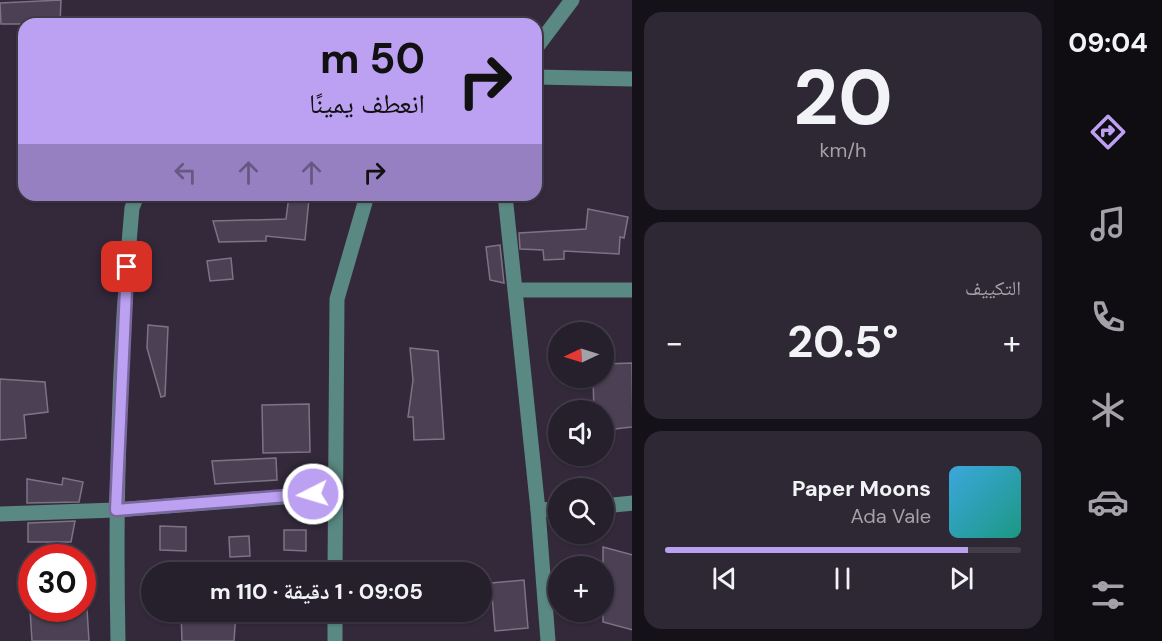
<!DOCTYPE html>
<html lang="ar">
<meta charset="utf-8">
<style>
body{margin:0;font-family:"DM Sans","Noto Naskh Arabic",sans-serif;background:#2e2734;color:#f1f3f6;direction:rtl;height:100vh;display:flex;flex-direction:column;font-size:22px;white-space:nowrap}
*{box-sizing:border-box;margin:0}
p{font-size:20px;color:#a4a2a9}
.icon{flex:none;width:33px;height:33px;fill:none;stroke:currentColor;stroke-width:2;stroke-linecap:round;stroke-linejoin:round}
.map{position:relative;flex:1;overflow:hidden;direction:ltr}
.sheet{display:flex;flex-direction:column;gap:12px;padding:12px;background:#151118;width:422px}
.sheet>*{flex:none}
.guide{position:absolute;left:18px;top:18px;width:524px;height:183px;border-radius:18px;box-shadow:0 2px 4px #0004,0 0 0 2px #423d48;direction:rtl;background:#bca0f2;color:#111;overflow:hidden}
.needle{width:39px;rotate:266deg}
.fabs{position:absolute;left:548px;top:322px;display:grid;gap:12px}
.fabs a{display:grid;place-items:center;width:66px;height:66px;border-radius:50%;background:#261f2c;box-shadow:0 2px 4px #0004,0 0 0 2px #423d48;font-size:30px}
.speed{position:absolute;left:18px;top:544px;display:flex;gap:12px;font-size:30px;font-weight:700;text-align:center}
.speed>*{display:grid;place-content:center;width:78px;height:78px;border-radius:50%;background:#261f2c;box-shadow:0 2px 4px #0004,0 0 0 2px #423d48;line-height:1}
.speed .limit{border:9px solid #d22;background:#fff;color:#111}
.pin{position:absolute;display:grid;place-items:center;width:51px;height:51px;color:#fff;margin:-26px;border-radius:12px;box-shadow:0 3px 9px #0006}
.me{position:absolute;width:66px;margin:-33px;rotate:265deg;stroke-linejoin:round;filter:drop-shadow(0 0 4px #0008)}
.turn{display:flex;align-items:center;gap:21px;height:126px;padding:0 18px;font-size:27px}
.turn .icon{width:78px;height:78px;stroke-width:2.5}
.turn b{display:block;font-size:42px;line-height:51px}
.lanes{display:flex;align-items:center;height:57px;padding:0 18px;background:#0003;justify-content:center;gap:30px;direction:ltr}
.lanes .off{opacity:.35}
.big{font-size:45px;font-weight:700;line-height:1.1}
.sheet .card{flex:1;display:flex;flex-direction:column;justify-content:center;gap:9px;min-width:0;padding:0 21px;border-radius:18px;background:#2e2734}
.sheet .dial{align-items:center;gap:0}
.dial b{font-size:78px;line-height:1}
.song{display:flex;align-items:center;gap:18px}
.cover{width:72px;height:72px;border-radius:9px;background:linear-gradient(135deg,hsl(200 70% 55%),hsl(170 70% 35%))}
.played{height:6px;border-radius:3px;background:linear-gradient(90deg,#bca0f2 85%,#423d48 85%)}
.keys{display:flex;justify-content:space-around;direction:ltr}
.heat{display:flex;justify-content:space-between;align-items:center;font-size:33px;direction:ltr}
.trip{position:absolute;left:141px;top:562px;width:351px;height:60px;border-radius:30px;background:#261f2c;box-shadow:0 2px 4px #0004,0 0 0 2px #423d48;font-weight:700;line-height:60px;text-align:center;direction:rtl}
main{display:flex;flex:1;min-height:0}
.menu{display:flex;flex-direction:column;width:108px;justify-content:space-around;align-items:center;background:#0f0c12;color:#a4a2a9}
.menu .icon{width:42px;height:42px}
.menu .active{color:#bca0f2}
.menu b{font-size:27px;color:#f1f3f6}
.map>svg:first-child{display:block}
.building{fill:#4b4054;stroke:#7e7287;stroke-width:1.5}
.lines{fill:none;stroke-linecap:round;stroke-linejoin:round}
.minor{stroke:#5a8882;stroke-width:15}
.route-casing{stroke:#7a689d;stroke-width:15}
.route{stroke:#bca0f2;stroke-width:10}
</style>
<main>
<nav class="menu">
<b>09:04</b>
<svg class="icon active" aria-label="directions" viewBox="0 0 24 24"><path d="M12 3l9 9-9 9-9-9zM9 14v-3h6M13 9l2 2-2 2"/></svg>
<svg class="icon" aria-label="music" viewBox="0 0 24 24"><path d="M9 18V5l10-2v13"/><circle cx="6" cy="18" r="3"/><circle cx="16" cy="16" r="3"/></svg>
<svg class="icon" aria-label="phone" viewBox="0 0 24 24"><path d="M5 4h4l2 5-3 2q2 4 5 5l2-3 5 2v4C11 20 4 13 5 4z"/></svg>
<svg class="icon" aria-label="climate" viewBox="0 0 24 24"><path d="M12 3v18M4 7l16 10M4 17L20 7"/></svg>
<svg class="icon" aria-label="car" viewBox="0 0 24 24"><path d="M5 17H2v-5l4-1 3-4h7l3 4 3 1v5h-3M9 17h6M6 11h13"/><circle cx="7" cy="17" r="2"/><circle cx="17" cy="17" r="2"/></svg>
<svg class="icon" aria-label="filters" viewBox="0 0 24 24"><path d="M4 7h16M4 17h16"/><circle cx="9" cy="7" r="2"/><circle cx="15" cy="17" r="2"/></svg>
</nav>
<section class="sheet">
<div class="card dial"><b>20</b><p>km/h</p></div>
<div class="card"><p>التكييف</p>
<div class="heat"><a>−</a><b class="big">20.5°</b><a>+</a></div>
</div>
<div class="card">
<div class="song"><i class="cover"></i><div><b>Paper Moons</b><p>Ada Vale</p></div></div>
<div class="played"></div>
<div class="keys"><svg class="icon" aria-label="previous" viewBox="0 0 24 24"><path d="M18 5L8 12l10 7zM5 5v14"/></svg><svg class="icon" aria-label="pause" viewBox="0 0 24 24"><path d="M8 5v14M16 5v14"/></svg><svg class="icon" aria-label="next" viewBox="0 0 24 24"><path d="M6 5l10 7-10 7zM19 5v14"/></svg></div>
</div>
</section>
<div class="map">
<svg width="633" height="641" viewBox="0 0 633 641">
<rect width="100%" height="100%" fill="#33293b"/>
<g class="building">
<path d="M61,0l-1,24h-59l-1,-21z"/>
<path d="M289,196l20,3 -4,41 -39,-4v5l-47,1 -6,-21 73,-2z"/>
<path d="M588,209l40,8 -4,21 -4,-1 -1,17 -55,-3v8l-20,1 -1,-10 -23,-1 -1,-16 67,-4z"/>
<path d="M500,245l4,38 -14,-3 -4,-33z"/>
<path d="M231,258l2,21 -23,2 -3,-20z"/>
<path d="M148,325l20,2 -3,69 -4,1 -14,-49z"/>
<path d="M410,348l28,3 6,88 -30,1 -1,-23h-5l5,-37z"/>
<path d="M632,363l1,64 -27,3 -1,-19h-11l-1,-33h10v-14z"/>
<path d="M0,379l45,3 3,30 -24,3 2,23 -26,2z"/>
<path d="M309,404l1,48 -47,1 -1,-48z"/>
<path d="M276,458l1,22 -62,4 -3,-23z"/>
<path d="M63,478l20,4 -4,20 -52,1v-24l35,6z"/>
<path d="M75,521l-4,21h-43v-19z"/>
<path d="M160,526l26,1v24l-26,-1z"/>
<path d="M284,530h22v21l-22,-1z"/>
<path d="M249,536l1,20 -20,1 -1,-20z"/>
<path d="M603,547l30,8v75l-30,-8z"/>
<path d="M524,580l4,48 -33,3 -4,-48z"/>
<path d="M30,609h57l2,32h-57z"/>
<path d="M181,612h55l-2,29h-52z"/>
</g>
<g class="lines">
<g class="minor">
<path d="M536,48l36,-48"/>
<path d="M536,77l97,2"/>
<path d="M505,195l33,315 10,131"/>
<path d="M516,290h117"/>
<path d="M603,506l30,-3"/>
<path d="M538,510l20,-1"/>
<path d="M0,514l116,-4 219,-17"/>
<path d="M335,573l2,-274 29,-100 5,-4"/>
<path d="M118,641c-3,-145 1,-289 14,-433l5,-13"/>
<path d="M335,641v-29"/>
</g>
</g>
<g class="lines">
<g class="route-casing">
<path id="route" d="M127,267l-11,243 197,-16"/>
</g>
<use href="#route" class="route"/>
</g>
</svg>
<div class="fabs">
<a><svg class="needle" viewBox="-14 -14 28 28"><path d="M0-13l5 13h-10z" fill="#e53935"/><path d="M0 13l5-13h-10z" fill="#a4a2a9"/></svg></a>
<a><svg class="icon" aria-label="sound" viewBox="0 0 24 24"><path d="M4 9h4l5-4v14l-5-4H4zM17 9q2 3 0 6"/></svg></a>
<a><svg class="icon" aria-label="search" viewBox="0 0 24 24"><circle cx="10" cy="10" r="6"/><path d="M15 15l6 6"/></svg></a>
<a>+</a>
</div>
<div class="speed"><div class="limit">30</div></div>
<div class="pin" style="left:127px;top:267px;background:#d93025"><svg class="icon" aria-label="arrive" viewBox="0 0 24 24"><path d="M6 21V4h12l-3 4 3 4H6"/></svg></div>
<svg class="me" style="left:313px;top:494px" viewBox="-20 -20 40 40"><circle r="17" fill="#bca0f2" stroke="#fff" stroke-width="3"/><path d="M0-11L8 9 0 5-8 9z" fill="#fff"/></svg>
<div class="trip">09:05 · 1 دقيقة · 110 m</div>
<div class="guide">
<div class="turn"><svg class="icon" aria-label="right" viewBox="0 0 24 24"><path d="M7 20v-9h11M14 6l5 5-5 5"/></svg><div><b>50 m</b>انعطف يمينًا</div></div>
<div class="lanes"><svg class="icon off" aria-label="left" viewBox="0 0 24 24"><path d="M17 20v-9H6M10 6l-5 5 5 5"/></svg><svg class="icon off" aria-label="ahead" viewBox="0 0 24 24"><path d="M12 20V5M6 11l6-6 6 6"/></svg><svg class="icon off" aria-label="ahead" viewBox="0 0 24 24"><path d="M12 20V5M6 11l6-6 6 6"/></svg><svg class="icon" aria-label="right" viewBox="0 0 24 24"><path d="M7 20v-9h11M14 6l5 5-5 5"/></svg></div>
</div>
</div>
</main>
